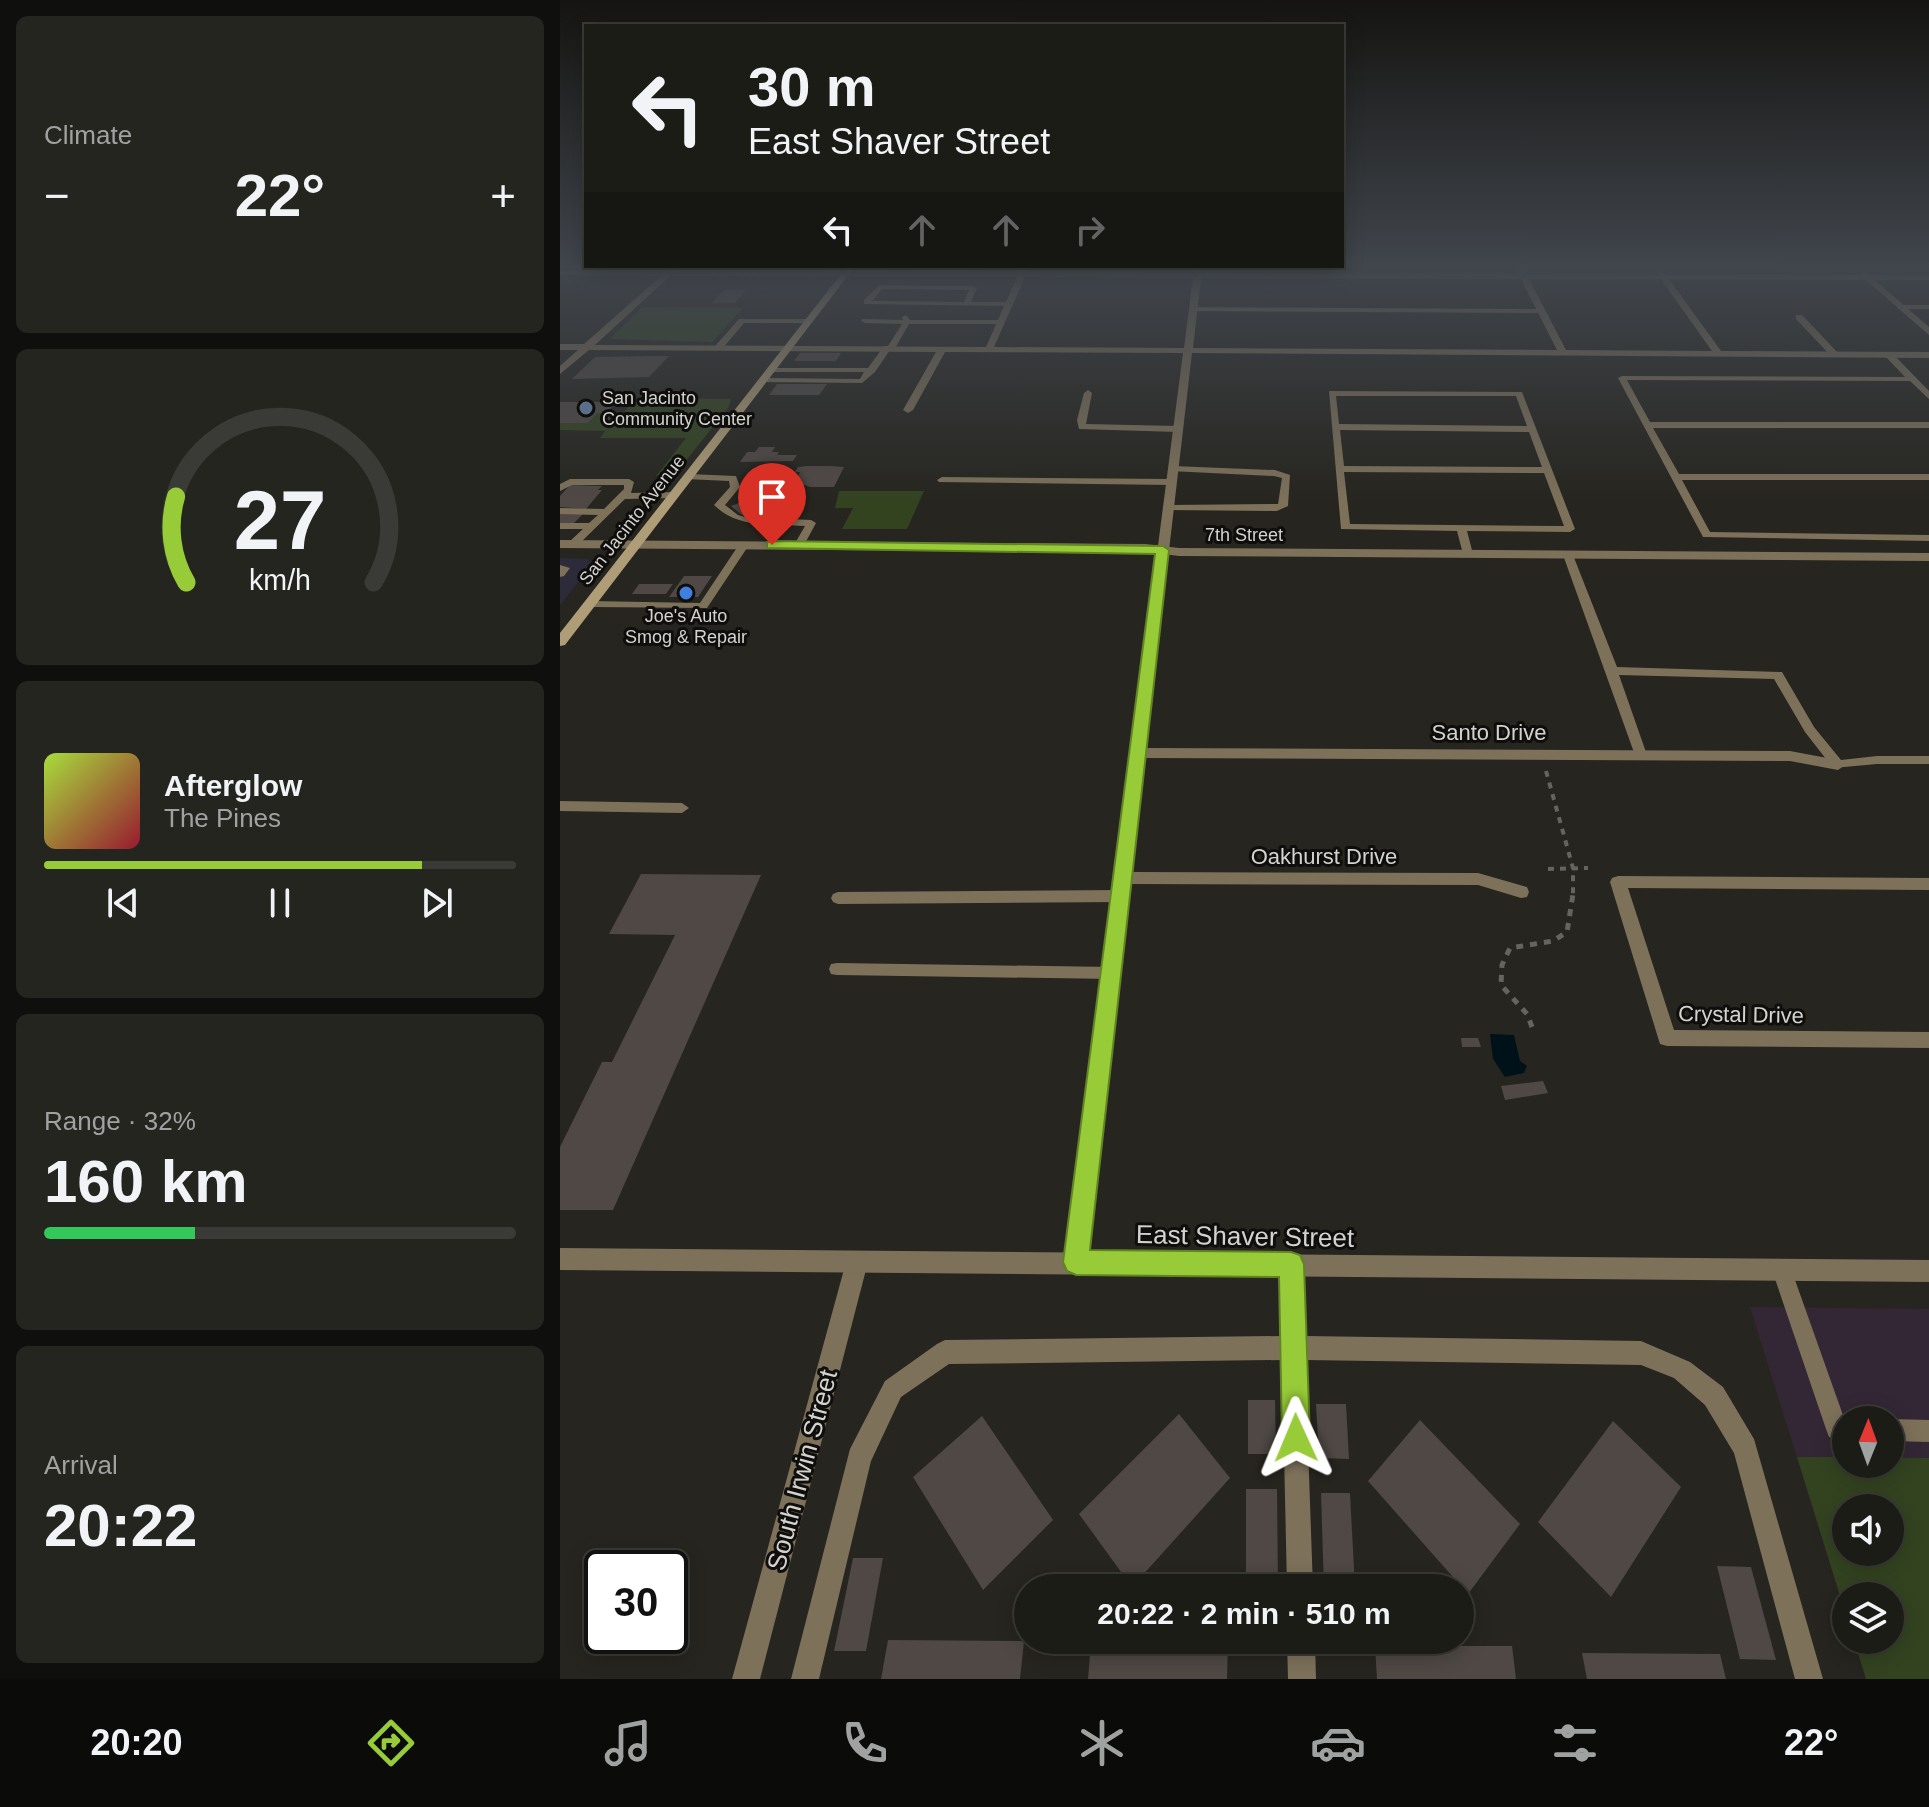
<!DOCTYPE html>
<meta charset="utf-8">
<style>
body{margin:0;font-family:Arial,sans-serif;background:#252520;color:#f1f3f6;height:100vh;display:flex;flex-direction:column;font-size:30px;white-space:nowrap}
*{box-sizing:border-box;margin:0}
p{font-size:26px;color:#a0a1a1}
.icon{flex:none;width:44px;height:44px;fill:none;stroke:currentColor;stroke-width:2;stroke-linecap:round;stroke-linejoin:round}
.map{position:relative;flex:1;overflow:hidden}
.details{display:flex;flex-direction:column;gap:16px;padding:16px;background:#0f0f0d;width:560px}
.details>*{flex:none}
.top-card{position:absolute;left:24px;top:24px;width:760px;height:244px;border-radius:0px;box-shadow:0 4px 20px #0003,0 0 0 2px #3a3a36;background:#1c1c17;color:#f1f3f6;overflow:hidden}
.needle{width:52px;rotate:1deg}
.fabs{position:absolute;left:1272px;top:1406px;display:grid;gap:16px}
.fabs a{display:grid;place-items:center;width:72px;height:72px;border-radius:50%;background:#1c1c17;box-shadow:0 4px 20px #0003,0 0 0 2px #3a3a36;font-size:40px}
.speed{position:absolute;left:24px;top:1550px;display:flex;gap:16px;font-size:40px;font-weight:700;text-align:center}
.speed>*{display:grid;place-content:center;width:104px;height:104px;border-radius:50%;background:#1c1c17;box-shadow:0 4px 20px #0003,0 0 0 2px #3a3a36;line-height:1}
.speed .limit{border:4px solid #111;border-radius:12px;background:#fff;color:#111}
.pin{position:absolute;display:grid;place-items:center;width:68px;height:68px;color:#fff;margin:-82px -34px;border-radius:50% 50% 50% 0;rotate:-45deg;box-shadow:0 0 8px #0007}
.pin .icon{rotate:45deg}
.me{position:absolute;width:88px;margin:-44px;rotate:359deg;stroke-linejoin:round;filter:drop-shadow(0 0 6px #0008)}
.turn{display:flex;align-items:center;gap:28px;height:168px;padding:0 32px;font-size:36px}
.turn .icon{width:104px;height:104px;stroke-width:2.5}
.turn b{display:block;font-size:56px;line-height:68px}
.lanes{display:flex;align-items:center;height:76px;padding:0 32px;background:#0003;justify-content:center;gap:40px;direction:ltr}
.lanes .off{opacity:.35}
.big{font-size:60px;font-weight:700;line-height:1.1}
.details .card{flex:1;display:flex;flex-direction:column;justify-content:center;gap:12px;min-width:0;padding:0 28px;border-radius:12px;background:#252520}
.details .dial{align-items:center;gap:0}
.dial svg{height:208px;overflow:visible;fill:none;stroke:#3a3a36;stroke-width:7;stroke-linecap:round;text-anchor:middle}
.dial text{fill:#f1f3f6;stroke:none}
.song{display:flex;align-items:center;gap:24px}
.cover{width:96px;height:96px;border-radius:12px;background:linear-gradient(135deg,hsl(80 70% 55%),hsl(350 70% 35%))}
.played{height:8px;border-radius:4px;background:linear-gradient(90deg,#97cb38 80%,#3a3a36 80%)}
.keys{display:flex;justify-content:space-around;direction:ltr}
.heat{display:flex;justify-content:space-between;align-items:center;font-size:44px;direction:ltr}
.charge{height:12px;border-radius:6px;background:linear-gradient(90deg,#34c759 32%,#3a3a36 0)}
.trip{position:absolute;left:454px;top:1574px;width:460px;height:80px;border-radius:40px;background:#1c1c17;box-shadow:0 4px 20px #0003,0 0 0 2px #3a3a36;font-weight:700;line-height:80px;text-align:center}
.dock{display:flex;height:128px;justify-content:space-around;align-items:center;background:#0b0b09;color:#a0a1a1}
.dock .icon{width:56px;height:56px}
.dock .active{color:#97cb38}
.dock b{font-size:36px;color:#f1f3f6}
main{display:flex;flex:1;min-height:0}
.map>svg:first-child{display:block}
.commercial{fill:#2d2a3a}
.education{fill:#342735;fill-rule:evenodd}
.green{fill:#334320;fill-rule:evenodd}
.water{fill:#001219}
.building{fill:#4f4845}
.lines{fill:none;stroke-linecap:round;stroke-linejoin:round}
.path-far1{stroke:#65645f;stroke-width:4;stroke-dasharray:6 6;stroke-linecap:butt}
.path{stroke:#65645f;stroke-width:5;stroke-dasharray:7 7;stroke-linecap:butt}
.service{fill:#7d715a;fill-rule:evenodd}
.minor{fill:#7d715a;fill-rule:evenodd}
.tertiary{fill:#7d715a;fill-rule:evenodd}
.secondary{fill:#af9d78;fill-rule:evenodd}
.route{fill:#97cb38;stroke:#628424;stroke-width:2}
.service-dot{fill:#5c6f8a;stroke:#0f0e0c;stroke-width:3}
.shop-dot{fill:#3f7fe0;stroke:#0f0e0c;stroke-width:3}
.labels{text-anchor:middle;stroke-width:6;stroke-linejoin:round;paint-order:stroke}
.far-poi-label{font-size:18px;fill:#d2d2ce;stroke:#0f0e0c;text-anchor:start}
.far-street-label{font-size:18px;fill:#d2d2ce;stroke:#0f0e0c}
.street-label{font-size:22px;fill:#d2d2ce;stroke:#0f0e0c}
.near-street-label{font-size:26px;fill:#d2d2ce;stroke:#0f0e0c}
</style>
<main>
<section class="details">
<div class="card"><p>Climate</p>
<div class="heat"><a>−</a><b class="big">22°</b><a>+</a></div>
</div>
<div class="card dial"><svg viewBox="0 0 100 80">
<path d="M14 69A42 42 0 1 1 86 69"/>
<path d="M14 69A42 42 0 0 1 10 36" stroke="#97cb38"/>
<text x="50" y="56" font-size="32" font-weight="700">27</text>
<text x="50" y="72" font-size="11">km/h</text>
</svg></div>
<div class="card">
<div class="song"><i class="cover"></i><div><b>Afterglow</b><p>The Pines</p></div></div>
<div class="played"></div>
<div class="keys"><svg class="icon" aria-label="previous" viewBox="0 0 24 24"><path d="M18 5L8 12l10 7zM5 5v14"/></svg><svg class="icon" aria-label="pause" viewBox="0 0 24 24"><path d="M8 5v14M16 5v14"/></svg><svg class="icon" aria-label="next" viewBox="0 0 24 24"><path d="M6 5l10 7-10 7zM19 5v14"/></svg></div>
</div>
<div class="card"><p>Range · 32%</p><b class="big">160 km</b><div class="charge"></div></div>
<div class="card"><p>Arrival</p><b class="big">20:22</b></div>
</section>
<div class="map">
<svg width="1369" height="1679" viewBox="0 0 1369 1679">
<rect width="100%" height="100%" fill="#26251f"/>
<path class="commercial" d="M0,558l28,1 4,5 -32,41z"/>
<path class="education" d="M1190,1307l179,2v370h-63l-12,-39h36v-44h-44v19zM1286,1420h44v44h-44zM1286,1508h44v44h-44z"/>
<g class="green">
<path d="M82,307l101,1 -31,34 -102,-3z"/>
<path d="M77,398l94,1 -3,9 -52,65 -20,3 30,-38h-86l5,-7 -45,-1v-7l37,-10h26z"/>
<path d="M279,491h85l-17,38h-65l11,-21h-18z"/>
<path d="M1237,1457h49v7h44v-6h39v221h-63l-12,-39h36v-44h-44v19zM1330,1508v44h-44v-44z"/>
</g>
<path class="water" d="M930,1034l24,1 6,26 7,5 -3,7 -19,4 -12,-18z"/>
<g class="building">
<path d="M164,290h22l-11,13h-23z"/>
<path d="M240,353h41l-5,8h-42z"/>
<path d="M96,356h13l-20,21 -77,2 23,-22z"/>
<path d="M217,384h50l-8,11h-50z"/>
<path d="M0,402h57l-11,11h-9l-10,10h-27z"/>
<path d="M199,447h16l-3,5h7l-2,3h20l-4,6 -53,1 7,-10h8z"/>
<path d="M246,466h25l13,1 -10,20h-24l-14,-5 4,-10h-5l3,-5z"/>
<path d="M10,485l32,1 -4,4h4l-16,19 -26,-2v-11z"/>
<path d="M212,491l11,9 -41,15 -11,-9z"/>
<path d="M0,514h23l-10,10h-13z"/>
<path d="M124,576h28l-14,21h-29z"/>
<path d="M79,584h34l-7,10h-34z"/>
<path d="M81,874l120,1 -148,335h-53v-63l42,-85h10l63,-127 -66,-1z"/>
<path d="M901,1038h17l3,9h-19z"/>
<path d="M983,1081l5,12 -43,7 -4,-14z"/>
<path d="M688,1400h27l1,54h-28z"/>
<path d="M756,1404h30l3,55 -30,-1z"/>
<path d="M619,1414l51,64 -98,109 -53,-73z"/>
<path d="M422,1416l71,104 -70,70 -70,-113z"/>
<path d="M860,1420l100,104 -52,70 -100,-113z"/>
<path d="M1053,1421l68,66 -70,110 -73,-75z"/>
<path d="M686,1489h31l1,99h-32z"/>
<path d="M761,1493h29l5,95h-31z"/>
<path d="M293,1558h30l-17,93h-32z"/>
<path d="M1157,1566l34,1 25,93 -36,-1z"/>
<path d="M328,1640l136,1 -4,38h-139z"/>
<path d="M531,1642l137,1 -1,36h-139z"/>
<path d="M815,1646h137l4,33h-139z"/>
<path d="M1022,1653l138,1 6,25h-139z"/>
</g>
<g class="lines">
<g class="path-far1">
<path d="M986,771l27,97v28"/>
<path d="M988,869l40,-1"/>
</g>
<path class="path" d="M972,1027l-5,-13 -26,-29 1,-20 8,-17 43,-7 14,-9 6,-38"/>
<g class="service">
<path d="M320,285l93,1 4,2 -6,14h37l4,2 -4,2 -144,-2v-4zM322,289l87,1 -5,12 -92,-1z"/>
<path d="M1341,305h28v4h-31l-1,-2z"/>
<path d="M633,307l348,2 4,2 -4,2 -351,-2v-4z"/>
<path d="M346,315l4,5h91l4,2 -4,2h-92l-15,26h-4l-15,22 -13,11 -99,-1 -4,-2 4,-2 97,1 4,-7h-92l-4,-2 4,-2h96l16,-22h4l14,-22 -37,-1 -4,-2 1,-2 41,1 -1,-3z"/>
<path d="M1236,315h6l35,37v4h-6l-35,-37z"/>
<path d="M179,319h70l4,2 -4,2h-65l-22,26h-6v-4z"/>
<path d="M1325,352h6l38,39v8l-19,-18 -283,-1 23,42h279v6h-276l26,46h250v6h-247l28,52 219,3v6l-226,-4 -85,-159 4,-2 283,1 -20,-21z"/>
<path d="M528,390l4,3 -6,31 92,2 4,3 -4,3 -99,-3 -2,-9 7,-27z"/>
<path d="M769,391l193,1 53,137 -5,3 -103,-1 6,23 -5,3 -5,-3 -6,-23 -116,-2zM776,396h180l11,30 -188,-2zM780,430l189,2 13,35 -198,-1zM784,472l200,1 20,53 -214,-2z"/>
<path d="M613,466l102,4 15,5 -2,31 -11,5 -112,-1v-4l3,-1 110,-1 4,-26 -8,-2 -104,-5v-4z"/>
<path d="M128,474l48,2 4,11 -15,18 13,10 7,2 66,3 5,3 -13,24h-8l-1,-2 11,-19c-32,-2 -67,3 -91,-21l16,-18 -1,-6 -44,-2 -2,-2z"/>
<path d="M382,477l229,2 5,3 -5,3 -232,-3 -2,-2z"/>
<path d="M69,479l5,3 -3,11 43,-1 5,3 -5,3 -49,1 -48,47h-8v-4l14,-13h-23v-6h29l9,-8 -38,-1v-6l44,1 20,-20v-4h-52l-12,6v-7l10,-5z"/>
<path d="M184,542l5,3 -42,63 -117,-1 -6,-3 6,-3 110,2 40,-60z"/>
<path d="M1008,552l5,3 44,112 165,5 32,55 27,33 36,-4h52v8h-52l-44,4 -28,-36 -31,-53 -155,-4 28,80 -1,3h-10l-73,-203z"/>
<path d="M0,565l10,3 -6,8 -4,1z"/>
<path d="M0,801l122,2 7,5 -7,5 -122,-2z"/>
<path d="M562,890l5,2 2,4 -2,4 -5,2 -284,2 -5,-2 -2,-4 2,-4 5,-2z"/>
<path d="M277,963l275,4 6,1 2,5 -2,5 -6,1 -275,-4 -6,-1 -2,-5 2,-5z"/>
<path d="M1222,1260l7,3 55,155 6,2h-4v20l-17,-3 -3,-8 -54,-159 3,-7z"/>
<path d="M1330,1419l39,1v22l-39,-1v-21h-2z"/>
</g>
<g class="minor">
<path d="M109,269h6v2l345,1 1,-3h8l-2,3 167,1v-4h8l-1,4 318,1 -1,-5h6l3,5 130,1 3,-4 5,4h196l4,-2 5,2 59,1v4h-54l54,47v8l-63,-55 -197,-1 52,72 208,1v6l-737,-5 -46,395 644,3 48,9 7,5 -7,5 -48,-9 -645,-3 -13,114 346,1 49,14 2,5 -2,5 -6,1 -43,-13 -347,-1 -44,378 -3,8 -8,3 -8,-3 -3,-8 118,-909 -238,-1 -32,58 -5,3 -5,-3 33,-58 -347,-2 -29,24v-8l18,-16h-18v-6h24l77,-68 -101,-1v-4h106zM110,276l347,1 -31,70 -391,-2zM465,277l168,1 -9,70 -190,-1zM641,278l320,1 36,71 -364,-2zM969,279h132l51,72 -146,-1z"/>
<path d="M1058,876l311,2v12l-301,-2 46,142 255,2v16l-262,-2 -7,-2 -50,-162 2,-4z"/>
<path d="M297,1251l8,3 3,8 -108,417h-28l114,-417 3,-8z"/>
<path d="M731,1253l8,3 3,8 3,72 336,5 49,21 33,25 31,52 69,240h-28l-61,-226 -29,-48 -31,-27 -33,-13 -336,-5 8,228h-26l-5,-228 -333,4 -48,33 -30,64 -52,218h-28l59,-230 35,-68 52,-37 8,-4 336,-4 -1,-72 3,-8z"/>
<path d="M727,1640h28l1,39h-28z"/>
</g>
<g class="tertiary">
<path d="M0,540l585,4 34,4 750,5v8l-750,-5 -34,-4 -585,-4z"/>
<path d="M0,1248l1369,12v22l-1369,-12z"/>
</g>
<path class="secondary" d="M285,269h8l-288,376 -5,1v-13z"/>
</g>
<linearGradient id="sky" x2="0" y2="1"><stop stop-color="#151411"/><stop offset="0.53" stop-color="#41464d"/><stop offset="1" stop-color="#41464d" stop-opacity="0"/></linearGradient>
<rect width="1369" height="504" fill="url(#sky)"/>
<path class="route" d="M212,541l391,5 6,4 -79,700 201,2 9,3 4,9 6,174 -4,10 -10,4 -10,-4 -4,-10 -3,-161 -203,-2 -9,-4 -4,-9 92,-708 -388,-6v-6z"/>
<circle class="service-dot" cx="26" cy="408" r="8"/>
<circle class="shop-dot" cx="126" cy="593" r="8"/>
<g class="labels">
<g class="far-poi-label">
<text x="42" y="404">San Jacinto<tspan x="42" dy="21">Community Center</tspan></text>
<text x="126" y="622" text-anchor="middle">Joe's Auto<tspan x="126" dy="21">Smog &amp; Repair</tspan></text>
</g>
<g class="far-street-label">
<text transform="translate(72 520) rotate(-52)" y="6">San Jacinto Avenue</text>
<text x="684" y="541">7th Street</text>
</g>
<g class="street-label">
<text x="929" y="740">Santo Drive</text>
<text x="764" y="864">Oakhurst Drive</text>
<text transform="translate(1181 1014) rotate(1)" y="8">Crystal Drive</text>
</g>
<g class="near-street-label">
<text transform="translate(685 1236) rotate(1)" y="9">East Shaver Street</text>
<text transform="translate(242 1470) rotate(-75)" y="9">South Irwin Street</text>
</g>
</g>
</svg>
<div class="fabs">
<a><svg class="needle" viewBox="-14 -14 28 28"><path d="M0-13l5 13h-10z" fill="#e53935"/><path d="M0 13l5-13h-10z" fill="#a0a1a1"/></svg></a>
<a><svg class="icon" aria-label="sound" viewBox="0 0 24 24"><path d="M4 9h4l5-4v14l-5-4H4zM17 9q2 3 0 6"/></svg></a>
<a><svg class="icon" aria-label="layers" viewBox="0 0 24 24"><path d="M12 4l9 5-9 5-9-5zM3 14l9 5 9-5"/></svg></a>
</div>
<div class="speed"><div class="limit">30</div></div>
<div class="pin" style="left:212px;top:545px;background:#d93025"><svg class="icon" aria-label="arrive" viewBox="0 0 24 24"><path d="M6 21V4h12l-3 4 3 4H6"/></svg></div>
<svg class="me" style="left:736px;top:1438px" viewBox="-20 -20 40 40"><path d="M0-17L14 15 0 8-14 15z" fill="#97cb38" stroke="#fff" stroke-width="4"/></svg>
<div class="trip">20:22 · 2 min · 510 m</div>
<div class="top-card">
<div class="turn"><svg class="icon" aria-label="left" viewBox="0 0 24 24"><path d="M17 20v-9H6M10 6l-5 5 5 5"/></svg><div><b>30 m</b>East Shaver Street</div></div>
<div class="lanes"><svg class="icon" aria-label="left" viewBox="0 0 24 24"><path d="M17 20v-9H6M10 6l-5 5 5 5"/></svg><svg class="icon off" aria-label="ahead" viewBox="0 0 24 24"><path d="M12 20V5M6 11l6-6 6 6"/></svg><svg class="icon off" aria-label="ahead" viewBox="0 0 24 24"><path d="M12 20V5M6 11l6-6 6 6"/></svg><svg class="icon off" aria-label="right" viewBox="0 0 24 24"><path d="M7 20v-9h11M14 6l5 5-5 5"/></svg></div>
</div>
</div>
</main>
<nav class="dock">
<b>20:20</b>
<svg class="icon active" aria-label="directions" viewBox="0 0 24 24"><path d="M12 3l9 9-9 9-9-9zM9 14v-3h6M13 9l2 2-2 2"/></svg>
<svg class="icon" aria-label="music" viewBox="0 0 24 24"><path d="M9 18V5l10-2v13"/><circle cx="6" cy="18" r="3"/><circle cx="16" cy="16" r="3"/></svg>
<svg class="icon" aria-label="phone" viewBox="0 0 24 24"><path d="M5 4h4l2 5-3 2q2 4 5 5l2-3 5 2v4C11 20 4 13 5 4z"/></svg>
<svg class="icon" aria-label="climate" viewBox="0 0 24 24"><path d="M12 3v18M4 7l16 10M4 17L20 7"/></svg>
<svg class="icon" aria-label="car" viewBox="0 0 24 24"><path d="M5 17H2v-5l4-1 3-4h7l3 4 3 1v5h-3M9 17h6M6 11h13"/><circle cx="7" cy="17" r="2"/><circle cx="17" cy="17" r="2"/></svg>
<svg class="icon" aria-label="filters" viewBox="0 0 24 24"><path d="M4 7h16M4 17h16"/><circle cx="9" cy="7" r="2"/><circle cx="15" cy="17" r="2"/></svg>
<b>22°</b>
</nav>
